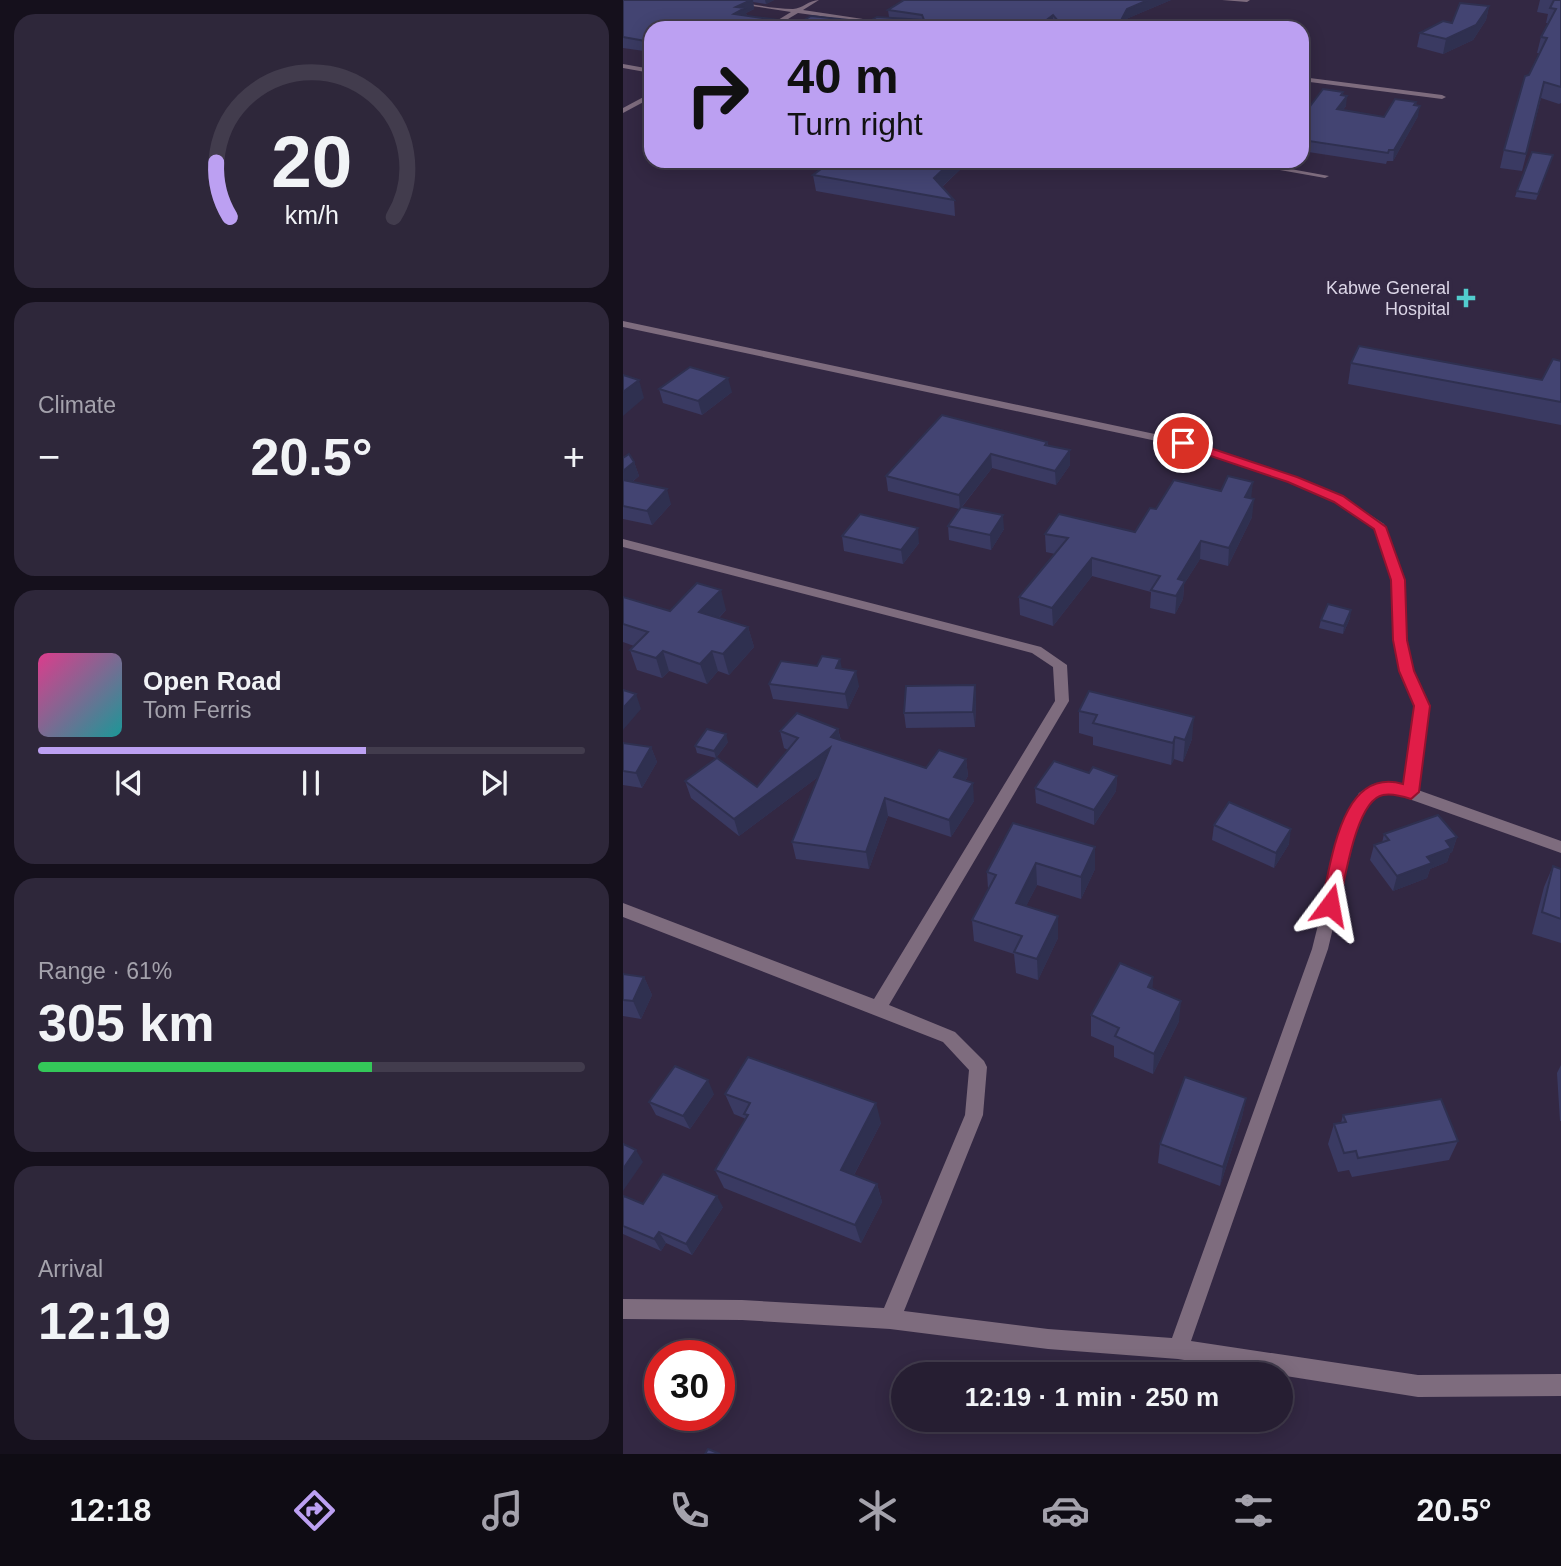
<!DOCTYPE html>
<meta charset="utf-8">
<style>
body{margin:0;font-family:Arial,sans-serif;background:#2e273a;color:#f1f3f6;height:100vh;display:flex;flex-direction:column;font-size:26px;white-space:nowrap}
*{box-sizing:border-box;margin:0}
p{font-size:23px;color:#a4a2ac}
.icon{flex:none;width:38px;height:38px;fill:none;stroke:currentColor;stroke-width:2;stroke-linecap:round;stroke-linejoin:round}
.map{position:relative;flex:1;overflow:hidden}
.side{display:flex;flex-direction:column;gap:14px;padding:14px;background:#15101c;width:623px}
.side>*{flex:none}
.guide{position:absolute;left:21px;top:21px;width:665px;height:147px;border-radius:21px;box-shadow:0 4px 18px #0003,0 0 0 2px #423c4d;background:#bca0f2;color:#111;overflow:hidden}
.speed{position:absolute;left:21px;top:1340px;display:flex;gap:14px;font-size:35px;font-weight:700;text-align:center}
.speed>*{display:grid;place-content:center;width:91px;height:91px;border-radius:50%;background:#261e32;box-shadow:0 4px 18px #0003,0 0 0 2px #423c4d;line-height:1}
.speed .limit{border:10px solid #d22;background:#fff;color:#111}
.pin{position:absolute;display:grid;place-items:center;width:60px;height:60px;color:#fff;margin:-30px;border:4px solid #fff;border-radius:50%;box-shadow:0 2px 7px #0007}
.me{position:absolute;width:77px;margin:-38px;rotate:13deg;stroke-linejoin:round;filter:drop-shadow(0 0 5px #0008)}
.turn{display:flex;align-items:center;gap:24px;height:147px;padding:0 28px;font-size:32px}
.turn .icon{width:91px;height:91px;stroke-width:2.5}
.turn b{display:block;font-size:49px;line-height:60px}
.big{font-size:52px;font-weight:800;line-height:1.1}
.side .tile{flex:1;display:flex;flex-direction:column;justify-content:center;gap:10px;min-width:0;padding:0 24px;border-radius:21px;background:#2e273a}
.side .dial{align-items:center;gap:0}
.dial svg{height:182px;overflow:visible;fill:none;stroke:#423c4d;stroke-width:7;stroke-linecap:round;text-anchor:middle}
.dial text{fill:#f1f3f6;stroke:none}
.song{display:flex;align-items:center;gap:21px}
.cover{width:84px;height:84px;border-radius:10px;background:linear-gradient(135deg,hsl(330 70% 55%),hsl(180 70% 35%))}
.played{height:7px;border-radius:4px;background:linear-gradient(90deg,#bca0f2 60%,#423c4d 60%)}
.keys{display:flex;justify-content:space-around;direction:ltr}
.heat{display:flex;justify-content:space-between;align-items:center;font-size:38px;direction:ltr}
.charge{height:10px;border-radius:5px;background:linear-gradient(90deg,#34c759 61%,#423c4d 0)}
.trip{position:absolute;left:268px;top:1362px;width:402px;height:70px;border-radius:35px;background:#261e32;box-shadow:0 4px 18px #0003,0 0 0 2px #423c4d;font-weight:800;line-height:70px;text-align:center}
.tabs{display:flex;height:112px;justify-content:space-around;align-items:center;background:#0f0c14;color:#a4a2ac}
.tabs .icon{width:49px;height:49px}
.tabs .active{color:#bca0f2}
.tabs b{font-size:32px;color:#f1f3f6}
main{display:flex;flex:1;min-height:0}
.map>svg:first-child{display:block}
.lines{fill:none;stroke-linecap:round;stroke-linejoin:round}
.street{fill:#7e6c7e;fill-rule:evenodd}
.wall{fill:#3a3a62}
.shaded-wall{fill:#2f3050}
.building{fill:#434472;stroke:#2f3050;stroke-width:2}
.route{fill:#e11d48;stroke:#92132f;stroke-width:2}
.poi-dot{fill:#52cdce;stroke:#332843;stroke-width:2.5}
.labels{text-anchor:middle;stroke-width:7;stroke-linejoin:round;paint-order:stroke}
.far-poi-label{font-size:18px;fill:#dbd5e6;stroke:#332843;text-anchor:end}
</style>
<main>
<section class="side">
<div class="tile dial"><svg viewBox="0 0 100 80">
<path d="M14 69A42 42 0 1 1 86 69"/>
<path d="M14 69A42 42 0 0 1 8 45" stroke="#bca0f2"/>
<text x="50" y="56" font-size="32" font-weight="700">20</text>
<text x="50" y="72" font-size="11">km/h</text>
</svg></div>
<div class="tile"><p>Climate</p>
<div class="heat"><a>−</a><b class="big">20.5°</b><a>+</a></div>
</div>
<div class="tile">
<div class="song"><i class="cover"></i><div><b>Open Road</b><p>Tom Ferris</p></div></div>
<div class="played"></div>
<div class="keys"><svg class="icon" aria-label="previous" viewBox="0 0 24 24"><path d="M18 5L8 12l10 7zM5 5v14"/></svg><svg class="icon" aria-label="pause" viewBox="0 0 24 24"><path d="M8 5v14M16 5v14"/></svg><svg class="icon" aria-label="next" viewBox="0 0 24 24"><path d="M6 5l10 7-10 7zM19 5v14"/></svg></div>
</div>
<div class="tile"><p>Range · 61%</p><b class="big">305 km</b><div class="charge"></div></div>
<div class="tile"><p>Arrival</p><b class="big">12:19</b></div>
</section>
<div class="map">
<svg width="938" height="1454" viewBox="0 0 938 1454">
<rect width="100%" height="100%" fill="#332843"/>
<g class="lines">
<g class="street">
<path d="M90,0c27,0 53,9 80,9 9,0 16,-9 26,-9l-16,10 120,18h-17l-108,-15 -25,15h-8l26,-16z"/>
<path d="M599,0h28l-3,2z"/>
<path d="M0,64l28,5v4l-28,-5z"/>
<path d="M679,77l140,18 4,2 -4,2 -140,-18z"/>
<path d="M28,93v5l-28,15v-5z"/>
<path d="M605,161h19l82,15 -4,2z"/>
<path d="M0,321l560,119 114,37 46,20 41,27 20,56 3,60 6,31 16,36 -11,83 143,51v12l-166,-59c-20,0 -26,7 -36,24l-31,131 -137,392 227,34 143,-1v22l-143,1 -240,-38 -130,-10 -158,-20 -148,-9 -119,-1v-20l119,1 142,8 81,-193 4,-45 -26,-28 -320,-125v-14l251,96 181,-298 -2,-34 -21,-14 -409,-106v-8l418,108 26,18 2,36 -180,304 66,27 29,29 3,6 -4,48 -79,196 144,18 124,9 140,-389 33,-132 14,-24 14,-9 23,-2 8,3 11,-78 -16,-36 -6,-31 -1,-60 -17,-51 -40,-28 -46,-20 -109,-35 -557,-119z"/>
</g>
</g>
<g class="wall">
<path d="M0,0h151l-8,4 -13,-2 1,7 -8,4 1,3 52,7 69,-1 21,-5 -1,-7 16,-10h267l-45,19 -4,9h-66l-3,-3 -402,3v24l-28,-4z"/>
<path d="M917,0h21v103l-2,1 -18,-6 -19,73 -22,-3 4,-18 25,-75 11,-22h-3l4,-16 7,-14h-2l2,-9 -11,-2z"/>
<path d="M866,6l-3,14 -13,20 -30,14 -26,-7 3,-14 32,-10z"/>
<path d="M720,92v3l3,11 -3,4 41,7 32,-15 2,14 -25,45h-6l-1,3 -84,-13v-34z"/>
<path d="M930,155l-17,45 -21,-3 2,-6z"/>
<path d="M342,165l-23,22 12,13 1,16 -139,-25 -3,-16z"/>
<path d="M938,361v64l-213,-41 3,-21 191,17z"/>
<path d="M36,389l73,3 -30,23 -39,-12z"/>
<path d="M424,442l1,3 22,20 -14,20 -64,-17 -30,39 42,22 -13,21 -42,-10 -1,-14 11,-17 -71,-18 -2,-15z"/>
<path d="M0,458l11,4 5,14 -7,6 39,22 -19,21 -29,-6z"/>
<path d="M628,498l1,19 -24,49 -28,-7 -16,25 -1,15 -8,15 -25,-6 1,-16 -59,-16 -39,50 -33,-11 -1,-18 36,-43 -9,-2 -1,-18 90,-2 21,-23z"/>
<path d="M219,536l77,7 -16,21 -59,-13z"/>
<path d="M0,597l47,14 56,-1 -7,8 29,9 6,20 -25,28 -11,-4 -11,13 -38,-13 -7,7 -25,-8 -7,-20 4,-4 -11,-4z"/>
<path d="M727,618l-7,16 -24,-6 2,-8z"/>
<path d="M219,669l17,17 -11,23 -75,-10 -4,-15z"/>
<path d="M352,685l1,15 -1,27 -69,1 -2,-15z"/>
<path d="M456,711l113,28 -9,23 -9,-3 -3,6 -78,-20v-8l-14,-4z"/>
<path d="M215,729l3,11 85,28 40,-9 2,17 -3,5 9,20 -23,36 -63,-21 -19,53 -73,-10 -4,-17 26,-65 -79,59 -48,-38 -6,-17 72,6 31,-37 -4,-2 -4,-17z"/>
<path d="M105,742l-12,16 -19,-5 -2,-7z"/>
<path d="M0,743l28,4 6,15 -15,26 -19,-3z"/>
<path d="M466,773l28,3 -1,15 -22,34 -58,-22 -1,-15z"/>
<path d="M390,823l82,46 -14,30 -44,-14 -11,21 32,32 -20,42 -22,-7 -2,-19 -40,-13 -2,-21 16,-31 -1,-17z"/>
<path d="M591,825l75,19 -15,24 -62,-28z"/>
<path d="M761,834l73,3 -5,15 -2,1 -3,9 -17,7 -3,9 -34,13 -23,-31 4,-15 8,-2z"/>
<path d="M930,866l8,3v74l-29,-9 12,-47z"/>
<path d="M0,974l21,3 8,18 -11,24 -18,-3z"/>
<path d="M530,977l-1,11 27,33 -26,53 -39,-17v-11l-23,-10v-21z"/>
<path d="M938,1065v56h-1l-3,-48z"/>
<path d="M91,1094l-24,35 -34,-14 -7,-13z"/>
<path d="M102,1094l156,29 -27,52 23,9 5,18 -21,41 -137,-55 -9,-18 31,-51 -12,-5z"/>
<path d="M623,1098l-4,19 -22,69 -62,-23 2,-19z"/>
<path d="M720,1115l115,26 -9,19 -97,17 -3,-7 -11,2 -10,-28 6,-20 7,-1z"/>
<path d="M0,1198l20,6 80,3 -31,48 -26,-12 -5,8 -38,-17z"/>
</g>
<g class="shaded-wall">
<path d="M128,0h2l1,9 -8,4 1,5 -13,-4 2,-7z"/>
<path d="M142,0h9l-8,4z"/>
<path d="M525,0h23l-45,19 -4,9h-5l10,-19z"/>
<path d="M866,6l-3,14 -13,20 -30,14 3,-15z"/>
<path d="M430,15v10l-3,3h-14z"/>
<path d="M724,96l-1,10 -11,14 2,-11z"/>
<path d="M797,106l-2,10 -25,45 1,-11z"/>
<path d="M329,161h13v4l-30,28 -1,-15z"/>
<path d="M105,378l4,14 -30,23 -4,-14z"/>
<path d="M16,380l5,18 -21,18v-24z"/>
<path d="M447,450v15l-14,20 -1,-14z"/>
<path d="M368,454l1,14 -32,41 -1,-14z"/>
<path d="M11,462l5,14 -16,13v-18z"/>
<path d="M630,482l-2,17 -6,-2z"/>
<path d="M44,489l4,15 -19,21 -5,-14z"/>
<path d="M631,499l-2,18 -24,49 1,-18z"/>
<path d="M380,515l1,14 -13,21 -1,-15z"/>
<path d="M295,528l1,15 -16,21 -2,-14z"/>
<path d="M578,541l-1,18 -16,25 -1,15 -8,15 3,-35z"/>
<path d="M469,558v18l-39,50 -1,-18z"/>
<path d="M98,590l5,20 -21,22 -6,-20z"/>
<path d="M728,610l-1,8 -7,16 1,-8z"/>
<path d="M125,627l6,20 -25,28 -6,-21z"/>
<path d="M40,651l6,20 -7,7 -6,-20z"/>
<path d="M89,651l6,20 -11,13 -7,-20z"/>
<path d="M217,659l3,15 -7,-6z"/>
<path d="M233,671l3,15 -11,23 -3,-15z"/>
<path d="M352,685l1,15 -1,27 -2,-15z"/>
<path d="M13,694l5,15 -18,21v-22z"/>
<path d="M571,717l-2,22 -9,23 2,-22z"/>
<path d="M215,729l4,17 -11,-9z"/>
<path d="M103,734l2,8 -12,16 -2,-7z"/>
<path d="M552,737l-1,22 -3,6 2,-22z"/>
<path d="M28,747l6,15 -15,26 -6,-15z"/>
<path d="M207,748l4,17 -95,71 -5,-17z"/>
<path d="M343,759l2,17 -12,18 -2,-17z"/>
<path d="M494,776l-1,15 -22,34v-15z"/>
<path d="M350,783l1,18 -23,36 -2,-17z"/>
<path d="M262,798l3,18 -19,53 -3,-17z"/>
<path d="M668,829l-2,15 -15,24 2,-15z"/>
<path d="M834,837l-5,15 -2,1 -3,9 -17,7 -3,9 -34,13 4,-15 30,-19 19,-16z"/>
<path d="M472,847v22l-14,30v-22z"/>
<path d="M413,863l1,22 -20,39 -1,-21z"/>
<path d="M435,916v22l-20,42 -1,-21z"/>
<path d="M21,977l8,18 -11,24 -8,-18z"/>
<path d="M530,977l-1,21 -4,-11z"/>
<path d="M558,1001l-2,20 -26,53 1,-20z"/>
<path d="M85,1080l6,14 -24,35 -7,-13z"/>
<path d="M623,1098l-4,19 -22,69 3,-19z"/>
<path d="M253,1103l5,20 -34,65 -6,-18z"/>
<path d="M13,1150l7,12 -20,29v-22z"/>
<path d="M254,1184l5,18 -21,41 -6,-18z"/>
<path d="M94,1196l6,11 -31,48 -6,-11z"/>
<path d="M36,1232l7,11 -5,8 -7,-12z"/>
</g>
<g class="building">
<path d="M0,0h128l-15,7 9,1 -11,6 65,9 12,-7 57,6 9,-5 47,3 -2,-5 -34,-5 16,-10h244l-21,9 -10,19h-53l-11,-13 -17,13h-385v14l-28,-5z"/>
<path d="M931,0h7v87l-17,-5 -18,72 -22,-4 21,-74 4,-1 18,-37 -6,-1 15,-28 -6,-1z"/>
<path d="M837,3l29,3 -13,19 -30,14 -26,-6 23,-12 9,2z"/>
<path d="M700,89l20,3 -2,3 6,1 -10,13 47,8 11,-18 21,3 -2,3 6,1 -26,44h-5l-1,3 -86,-13v-23z"/>
<path d="M909,152l21,3 -15,39 -21,-3z"/>
<path d="M209,161h120l-18,17 20,22 -141,-25z"/>
<path d="M736,346l183,34 11,-21 8,2v41l-210,-39z"/>
<path d="M67,367l38,11 -30,23 -39,-12z"/>
<path d="M0,375l16,5 -16,12z"/>
<path d="M319,415l105,27 -2,3 25,5 -15,21 -64,-17 -32,41 -73,-19z"/>
<path d="M6,454l5,8 -11,9v-13z"/>
<path d="M605,476l25,6 -8,15 9,2 -25,49 -28,-7 -23,38 7,2 -9,15 -25,-6 9,-14 -68,-18 -40,50 -33,-11 49,-59 -23,-4 14,-20 76,18 15,-24 6,1 18,-29 47,11z"/>
<path d="M0,480l44,9 -20,22 -24,-5z"/>
<path d="M338,507l42,8 -13,20 -42,-9z"/>
<path d="M237,514l58,14 -17,22 -59,-14z"/>
<path d="M74,583l24,7 -22,22 49,15 -25,27 -11,-3 -12,13 -37,-13 -7,7 -26,-8 18,-18 -25,-8v-27l47,14z"/>
<path d="M705,604l23,6 -7,16 -23,-6z"/>
<path d="M199,656l18,3 -4,9 20,3 -11,23 -76,-10 12,-23 36,5z"/>
<path d="M352,685l-2,27 -69,1 2,-27z"/>
<path d="M0,690l13,4 -13,14z"/>
<path d="M466,691l105,26 -9,23 -10,-3 -2,6 -80,-20 4,-8 -18,-4z"/>
<path d="M174,713l41,16 -7,8 95,31 13,-18 27,9 -12,18 19,6 -24,37 -64,-22 -19,54 -74,-10 38,-94 -96,71 -49,-38 32,-23 40,29 41,-49 -18,-7z"/>
<path d="M84,729l19,5 -12,17 -19,-5z"/>
<path d="M0,743l28,4 -15,26 -13,-2z"/>
<path d="M431,761l35,12 4,-6 24,9 -23,34 -59,-22z"/>
<path d="M606,802l62,27 -15,24 -62,-28z"/>
<path d="M815,815l19,22 -11,4 5,7 -24,9 5,6 -35,13 -23,-31 15,-5 -5,-6z"/>
<path d="M390,823l82,24 -14,30 -45,-14 -20,40 42,13 -21,43 -23,-7 8,-16 -50,-16 24,-45 -9,-3z"/>
<path d="M930,866l8,3v50l-19,-7z"/>
<path d="M497,963l33,14 -5,10 33,14 -27,53 -39,-18 4,-8 -28,-13z"/>
<path d="M0,974l21,3 -11,24 -10,-1z"/>
<path d="M125,1057l128,46 -35,67 36,14 -22,41 -140,-55 33,-55 -4,-1 6,-11 -25,-9z"/>
<path d="M52,1066l33,14 -25,36 -34,-14z"/>
<path d="M562,1077l61,21 -23,69 -63,-23z"/>
<path d="M818,1099l17,42 -100,17 -2,-7 -12,2 -10,-29 12,-2 -3,-7z"/>
<path d="M0,1144l13,6 -13,19z"/>
<path d="M40,1174l54,22 -31,48 -27,-12 -5,7 -31,-13v-28l1,-2 19,8z"/>
<path d="M85,1449l12,5h-15z"/>
</g>
<path class="route" d="M560,439l114,38 46,19 43,31 19,53 2,60 7,31 16,35 -11,86 -8,7c-9,-3 -19,-6 -28,-4 -27,5 -38,85 -44,110l-2,5 -7,2 -6,-2 -3,-5c11,-42 19,-139 82,-121l11,-78 -15,-35 -6,-31 -2,-60 -17,-51 -40,-27 -46,-20 -110,-37 -1,-2z"/>
<path class="poi-dot" d="M839.5 287.5h7v7h7v7h-7v7h-7v-7h-7v-7h7z"/>
<g class="labels">
<g class="far-poi-label">
<text x="827" y="294">Kabwe General<tspan x="827" dy="21">Hospital</tspan></text>
</g>
</g>
</svg>
<div class="speed"><div class="limit">30</div></div>
<div class="pin" style="left:560px;top:443px;background:#d93025"><svg class="icon" aria-label="arrive" viewBox="0 0 24 24"><path d="M6 21V4h12l-3 4 3 4H6"/></svg></div>
<svg class="me" style="left:707px;top:905px" viewBox="-20 -20 40 40"><path d="M0-17L14 15 0 8-14 15z" fill="#e11d48" stroke="#fff" stroke-width="4"/></svg>
<div class="trip">12:19 · 1 min · 250 m</div>
<div class="guide">
<div class="turn"><svg class="icon" aria-label="right" viewBox="0 0 24 24"><path d="M7 20v-9h11M14 6l5 5-5 5"/></svg><div><b>40 m</b>Turn right</div></div>
</div>
</div>
</main>
<nav class="tabs">
<b>12:18</b>
<svg class="icon active" aria-label="directions" viewBox="0 0 24 24"><path d="M12 3l9 9-9 9-9-9zM9 14v-3h6M13 9l2 2-2 2"/></svg>
<svg class="icon" aria-label="music" viewBox="0 0 24 24"><path d="M9 18V5l10-2v13"/><circle cx="6" cy="18" r="3"/><circle cx="16" cy="16" r="3"/></svg>
<svg class="icon" aria-label="phone" viewBox="0 0 24 24"><path d="M5 4h4l2 5-3 2q2 4 5 5l2-3 5 2v4C11 20 4 13 5 4z"/></svg>
<svg class="icon" aria-label="climate" viewBox="0 0 24 24"><path d="M12 3v18M4 7l16 10M4 17L20 7"/></svg>
<svg class="icon" aria-label="car" viewBox="0 0 24 24"><path d="M5 17H2v-5l4-1 3-4h7l3 4 3 1v5h-3M9 17h6M6 11h13"/><circle cx="7" cy="17" r="2"/><circle cx="17" cy="17" r="2"/></svg>
<svg class="icon" aria-label="filters" viewBox="0 0 24 24"><path d="M4 7h16M4 17h16"/><circle cx="9" cy="7" r="2"/><circle cx="15" cy="17" r="2"/></svg>
<b>20.5°</b>
</nav>
